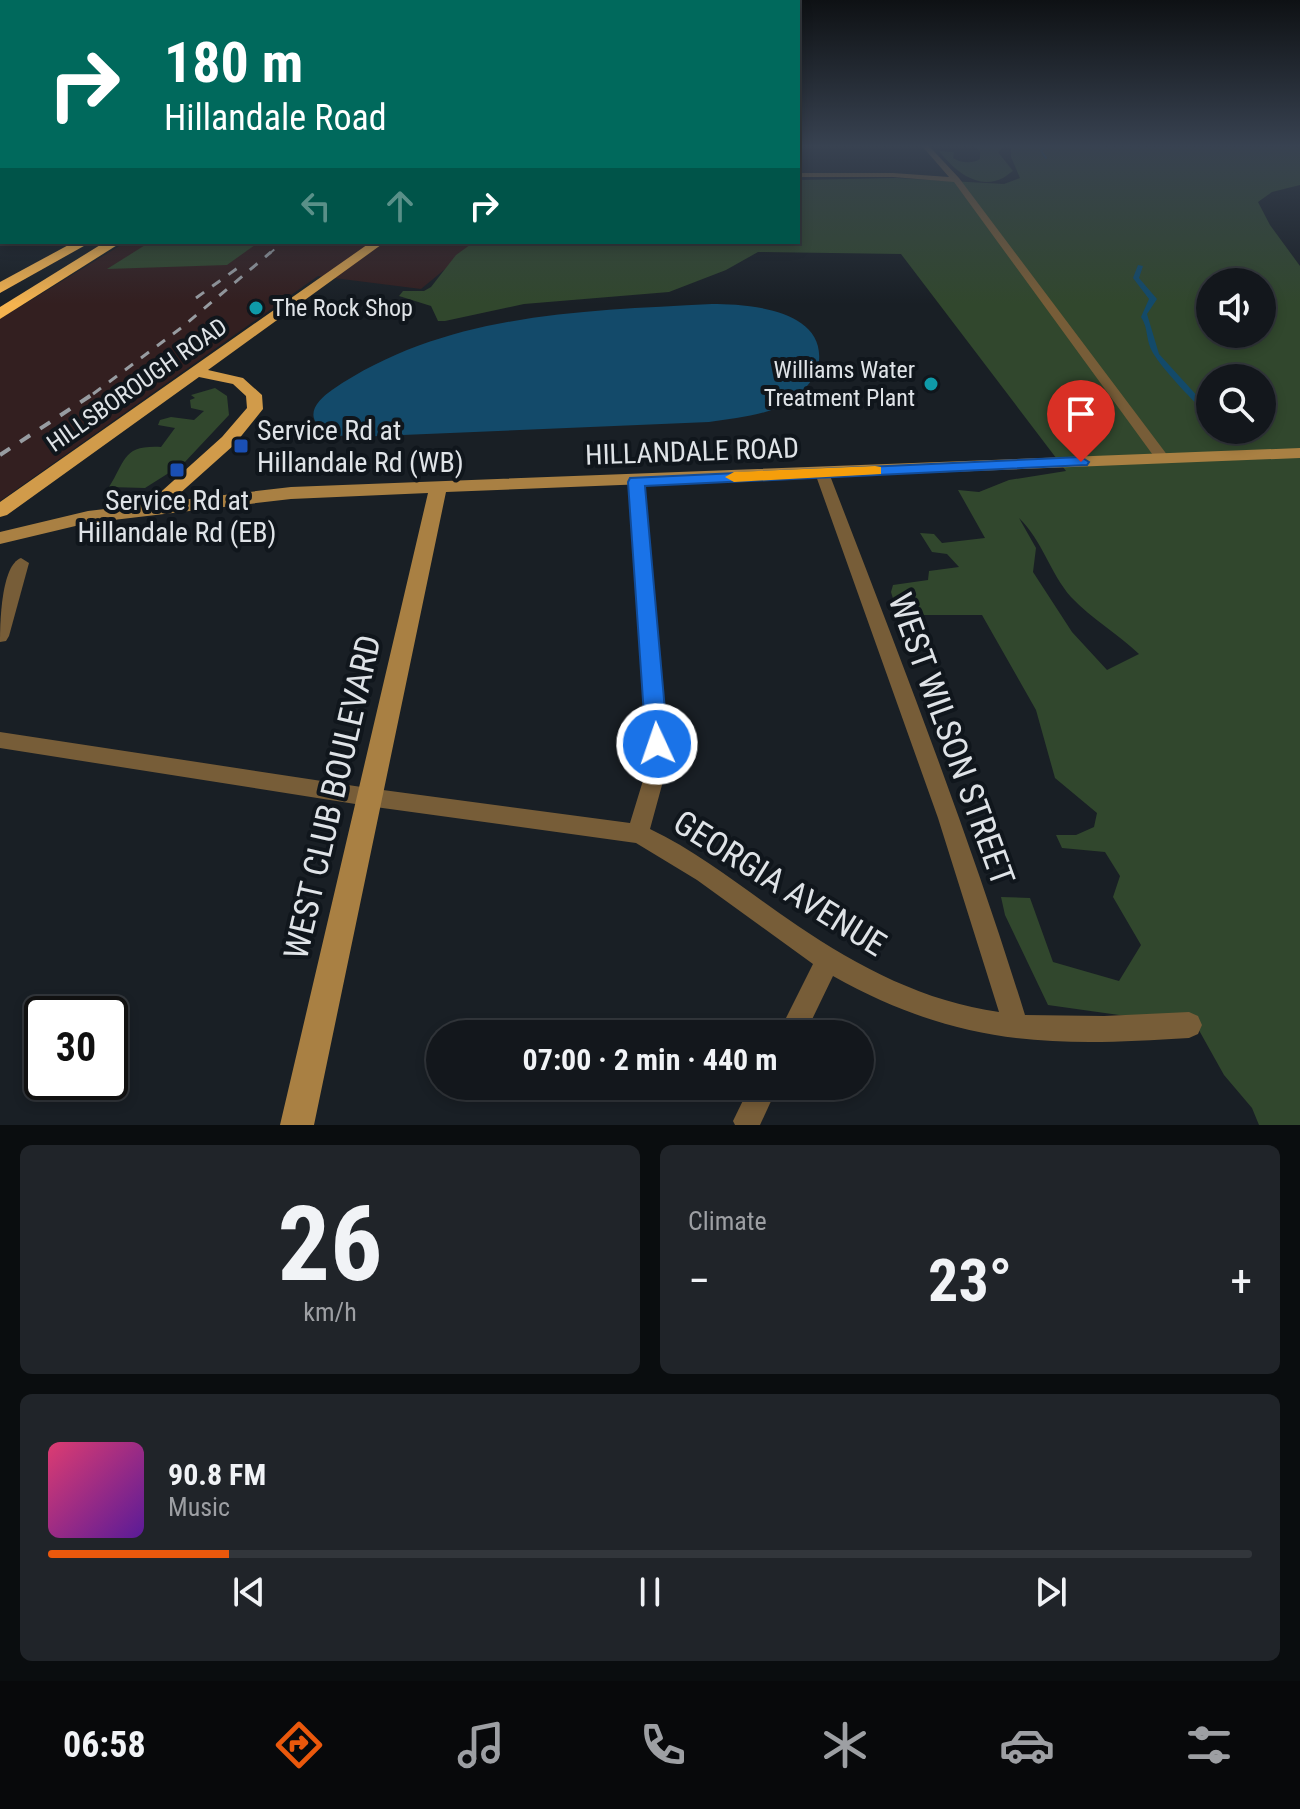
<!DOCTYPE html>
<meta charset="utf-8">
<style>
body{margin:0;font-family:"Roboto Condensed",sans-serif;background:#202429;color:#f1f3f6;height:100vh;display:flex;flex-direction:column;font-size:30px;white-space:nowrap}
*{box-sizing:border-box;margin:0}
p{font-size:26px;color:#9d9fa3}
.icon{flex:none;width:44px;height:44px;fill:none;stroke:currentColor;stroke-width:2;stroke-linecap:round;stroke-linejoin:round}
.map{position:relative;height:1125px;overflow:hidden}
.panel{display:flex;flex-direction:column;gap:20px;padding:20px;background:#0a0d0f;flex:1}
.panel>*{flex:none}
.banner{position:absolute;left:0px;top:0px;width:800px;height:244px;box-shadow:0 4px 12px #0003,0 0 0 2px #32363b;background:#00695c;color:#fff;overflow:hidden}
.controls{position:absolute;left:1196px;top:268px;display:grid;gap:16px}
.controls a{display:grid;place-items:center;width:80px;height:80px;border-radius:50%;background:#13171c;box-shadow:0 4px 12px #0003,0 0 0 2px #32363b;font-size:40px}
.speed{position:absolute;left:24px;top:996px;display:flex;gap:16px;font-size:40px;font-weight:700;text-align:center}
.speed>*{display:grid;place-content:center;width:104px;height:104px;border-radius:50%;background:#13171c;box-shadow:0 4px 12px #0003,0 0 0 2px #32363b;line-height:1}
.speed .limit{border:4px solid #111;border-radius:12px;background:#fff;color:#111}
.pin{position:absolute;display:grid;place-items:center;width:68px;height:68px;color:#fff;margin:-82px -34px;border-radius:50% 50% 50% 0;rotate:-45deg;box-shadow:0 0 8px #0007}
.pin .icon{rotate:45deg}
.me{position:absolute;width:88px;margin:-44px;rotate:357deg;stroke-linejoin:round;filter:drop-shadow(0 0 6px #0008)}
.turn{display:flex;align-items:center;gap:28px;height:168px;padding:0 32px;font-size:36px}
.turn .icon{width:104px;height:104px;stroke-width:2.5}
.turn b{display:block;font-size:56px;line-height:68px}
.lanes{display:flex;align-items:center;height:76px;padding:0 32px;background:#0003;justify-content:center;gap:40px;direction:ltr}
.lanes .off{opacity:.35}
.big{font-size:60px;font-weight:700;line-height:1.1}
.panel .widget{flex:1;display:flex;flex-direction:column;justify-content:center;gap:12px;min-width:0;padding:0 28px;border-radius:12px;background:#202429}
.panel .dial{align-items:center;gap:0}
.dial b{font-size:104px;line-height:1}
.song{display:flex;align-items:center;gap:24px}
.cover{width:96px;height:96px;border-radius:12px;background:linear-gradient(135deg,hsl(340 70% 55%),hsl(270 70% 35%))}
.played{height:8px;border-radius:4px;background:linear-gradient(90deg,#ea580c 15%,#32363b 15%)}
.keys{display:flex;justify-content:space-around;direction:ltr}
.heat{display:flex;justify-content:space-between;align-items:center;font-size:44px;direction:ltr}
.panel .tiles{flex:1;display:grid;gap:20px;grid-template-columns:1fr 1fr}
.widget:last-child{grid-column:span 2}
.trip{position:absolute;left:426px;top:1020px;width:448px;height:80px;border-radius:40px;background:#13171c;box-shadow:0 4px 12px #0003,0 0 0 2px #32363b;font-weight:700;line-height:80px;text-align:center}
.menu{display:flex;height:128px;justify-content:space-around;align-items:center;background:#08090b;color:#9d9fa3}
.menu .icon{width:56px;height:56px}
.menu .on{color:#ea580c}
.menu b{font-size:36px;color:#f1f3f6}
.map>svg:first-child{display:block}
.commercial{fill:#331f20}
.green{fill:#31472d;fill-rule:evenodd}
.water{fill:#134a6a}
.lines{fill:none;stroke-linecap:round;stroke-linejoin:round}
.stream{stroke:#134a6a;stroke-width:2}
.street{fill:#775d38;fill-rule:evenodd}
.secondary{fill:#a98043;fill-rule:evenodd}
.primary{fill:#d19b4a;fill-rule:evenodd}
.highway{fill:#f5b34f;fill-rule:evenodd}
.rail-far2{stroke:#979ca1;stroke-width:2;stroke-dasharray:7 7;stroke-linecap:butt}
.rail-far1{stroke:#979ca1;stroke-width:3;stroke-dasharray:10 10;stroke-linecap:butt}
.rail{stroke:#979ca1;stroke-width:4;stroke-dasharray:12 12;stroke-linecap:butt}
.route{fill:#1a73e8;stroke:#114b97;stroke-width:2}
.slow{fill:#f59e0b}
.culture-dot{fill:#0f9aa8;stroke:#10161c;stroke-width:3}
.transit-dot{fill:#1a4fb4;stroke:#10161c;stroke-width:3}
.labels{text-anchor:middle;stroke-width:8;stroke-linejoin:round;paint-order:stroke}
.far-poi-label{font-size:24px;fill:#dfe3e7;stroke:#10161c;text-anchor:start}
.far-street-label{font-size:24px;fill:#dfe3e7;stroke:#10161c}
.poi-label{font-size:28px;fill:#dfe3e7;stroke:#10161c;text-anchor:start}
.street-label{font-size:28px;fill:#dfe3e7;stroke:#10161c}
.near-street-label{font-size:34px;fill:#dfe3e7;stroke:#10161c}
</style>
<div class="map">
<svg width="1300" height="1125" viewBox="0 0 1300 1125">
<rect width="100%" height="100%" fill="#191f25"/>
<path class="commercial" d="M126,242h352l-57,47 -103,-13 -318,225v-182z"/>
<g class="green">
<path d="M973,146h32l-7,6 15,19c-4,2 -6,5 -10,7 -26,13 -50,-9 -64,-27l15,1 -1,6c7,5 20,6 27,1v-8z"/>
<path d="M1011,146l289,2v37l-28,7 -14,10 12,23 30,41v859h-41l-7,-17 -28,-33 -33,-59 -72,-1 -71,-10 -43,-90 -4,-18 29,1 23,64 66,19 22,-36 -28,-48 7,-21 -15,-24 -43,-4 -6,-13h20l18,-8 3,-14 -42,-35 -19,-68 -54,-95h-84l-7,-23 2,-7 35,-5 1,-9 30,-4 -12,-13 -15,-2 -12,-19 14,1 8,9 43,-5 -27,-48 21,2 30,-12 57,-9 -165,-217 -143,-2 -32,18 -57,22 -145,12 -79,17h-7l-7,-15 -32,-10 4,-5h21l7,-4 25,-32 18,-13h324v-62l98,-2 108,6 16,-6 -9,-21zM1210,282h52v52h-52zM1210,378h52v52h-52zM1019,518c23,22 31,55 52,79 21,22 47,37 68,57l-32,16 -35,-38 -39,-60 3,-24z"/>
<path d="M150,242h109l-32,23 -120,4z"/>
<path d="M215,388l12,8 2,19 -46,49 -38,24 -36,-1c17,-26 13,-42 52,-40l14,-19 -17,-3 2,-5 11,-3 23,3 10,-9 -13,-3 -1,-8 5,-2 -4,-3z"/>
</g>
<g class="water">
<path d="M1138,265l5,1 -4,12 18,21 -10,15 12,40 51,56v7c-15,-14 -47,-47 -57,-64 -8,-13 -4,-24 -12,-36l8,-18 -16,-21z"/>
<path d="M712,304c35,0 112,5 107,57 -1,17 -18,33 -32,42 -23,13 -52,15 -78,19l-354,15c-11,-1 -25,-1 -34,-9 -17,-14 -2,-29 11,-38 113,-77 248,-79 380,-86z"/>
</g>
<g class="lines">
<path class="stream" d="M1046,146l-5,5 5,7"/>
<g class="street">
<path d="M922,146h7l30,32 209,278 2,3 -2,3h-10l-204,-280 -61,-5h-95v-4h95l56,4z"/>
<path d="M822,469l7,4c69,179 139,358 196,542l79,1 85,-4 9,4 4,9 -4,9 -9,4c-139,9 -231,8 -356,-62l-28,58h-27l35,-70 -116,-84 -61,-37 -268,-37 -368,-58v-16l368,56 262,35 15,-49 2,-30 -18,-262 7,-4 5,1 26,265 -2,30 -15,55c54,26 99,64 148,97 60,41 128,76 201,86l-61,-194 -123,-345z"/>
<path d="M21,558l8,5 -20,73 -3,5 -6,1c0,-18 1,-77 21,-84z"/>
<path d="M750,1086h28l-18,39h-25l-2,-4z"/>
</g>
<path class="secondary" d="M1300,448v10l-854,34 -132,633h-34l148,-632 -137,6 -203,24 -88,21v-12l88,-21 203,-24z"/>
<path class="primary" d="M371,242h14l-177,128 35,8 19,17 1,14 -29,36 -75,67h-14l-2,-4 79,-71 25,-29 -1,-12 -13,-12 -34,-7 -192,138 -7,2v-15z"/>
<g class="highway">
<path d="M74,242h17l-91,51v-11z"/>
<path d="M105,242h17l-122,77v-12z"/>
</g>
<path class="rail-far2" d="M269,254l14,-12"/>
<g class="rail-far1">
<path d="M196,298l43,-31"/>
<path d="M93,394l88,-66 90,-76"/>
</g>
<path class="rail" d="M0,455l96,-63"/>
</g>
<linearGradient id="sky" x2="0" y2="1"><stop stop-color="#0e1114"/><stop offset="0.48" stop-color="#384251"/><stop offset="1" stop-color="#384251" stop-opacity="0"/></linearGradient>
<rect width="1300" height="304" fill="url(#sky)"/>
<path class="route" d="M1081,457l8,5 -2,3 -442,21 23,258 -3,7 -8,3 -8,-3 -3,-7 -18,-262 2,-4z"/>
<path class="slow" d="M875,466l6,1v7l-147,8 -9,-5 9,-5z"/>
<g class="culture-dot">
<circle cx="256" cy="308" r="8"/>
<circle cx="931" cy="384" r="8"/>
</g>
<g class="transit-dot">
<rect x="233" y="438" width="16" height="16" rx="4"/>
<rect x="169" y="462" width="16" height="16" rx="4"/>
</g>
<g class="labels">
<g class="far-poi-label">
<text x="272" y="316">The Rock Shop</text>
<text x="915" y="378" text-anchor="end">Williams Water<tspan x="915" dy="28">Treatment Plant</tspan></text>
</g>
<g class="far-street-label">
<text transform="translate(137 385) rotate(-35)" y="8">HILLSBOROUGH ROAD</text>
</g>
<g class="poi-label">
<text x="257" y="440">Service Rd at<tspan x="257" dy="32">Hillandale Rd (WB)</tspan></text>
<text x="177" y="510" text-anchor="middle">Service Rd at<tspan x="177" dy="32">Hillandale Rd (EB)</tspan></text>
</g>
<g class="street-label">
<text transform="translate(692 451) rotate(-2)" y="10">HILLANDALE ROAD</text>
</g>
<g class="near-street-label">
<text transform="translate(952 739) rotate(70)" y="12">WEST WILSON STREET</text>
<text transform="translate(332 797) rotate(-77)" y="12">WEST CLUB BOULEVARD</text>
<text transform="translate(780 883) rotate(32)" y="12">GEORGIA AVENUE</text>
</g>
</g>
</svg>
<div class="controls">
<a><svg class="icon" aria-label="sound" viewBox="0 0 24 24"><path d="M4 9h4l5-4v14l-5-4H4zM17 9q2 3 0 6"/></svg></a>
<a><svg class="icon" aria-label="search" viewBox="0 0 24 24"><circle cx="10" cy="10" r="6"/><path d="M15 15l6 6"/></svg></a>
</div>
<div class="speed"><div class="limit">30</div></div>
<div class="pin" style="left:1081px;top:462px;background:#d93025"><svg class="icon" aria-label="arrive" viewBox="0 0 24 24"><path d="M6 21V4h12l-3 4 3 4H6"/></svg></div>
<svg class="me" style="left:657px;top:744px" viewBox="-20 -20 40 40"><circle r="17" fill="#1a73e8" stroke="#fff" stroke-width="3"/><path d="M0-11L8 9 0 5-8 9z" fill="#fff"/></svg>
<div class="trip">07:00 · 2 min · 440 m</div>
<div class="banner">
<div class="turn"><svg class="icon" aria-label="right" viewBox="0 0 24 24"><path d="M7 20v-9h11M14 6l5 5-5 5"/></svg><div><b>180 m</b>Hillandale Road</div></div>
<div class="lanes"><svg class="icon off" aria-label="left" viewBox="0 0 24 24"><path d="M17 20v-9H6M10 6l-5 5 5 5"/></svg><svg class="icon off" aria-label="ahead" viewBox="0 0 24 24"><path d="M12 20V5M6 11l6-6 6 6"/></svg><svg class="icon" aria-label="right" viewBox="0 0 24 24"><path d="M7 20v-9h11M14 6l5 5-5 5"/></svg></div>
</div>
</div>
<section class="panel">
<div class="tiles">
<div class="widget dial"><b>26</b><p>km/h</p></div>
<div class="widget"><p>Climate</p>
<div class="heat"><a>−</a><b class="big">23°</b><a>+</a></div>
</div>
<div class="widget">
<div class="song"><i class="cover"></i><div><b>90.8 FM</b><p>Music</p></div></div>
<div class="played"></div>
<div class="keys"><svg class="icon" aria-label="previous" viewBox="0 0 24 24"><path d="M18 5L8 12l10 7zM5 5v14"/></svg><svg class="icon" aria-label="pause" viewBox="0 0 24 24"><path d="M8 5v14M16 5v14"/></svg><svg class="icon" aria-label="next" viewBox="0 0 24 24"><path d="M6 5l10 7-10 7zM19 5v14"/></svg></div>
</div>
</div>
</section>
<nav class="menu">
<b>06:58</b>
<svg class="icon on" aria-label="directions" viewBox="0 0 24 24"><path d="M12 3l9 9-9 9-9-9zM9 14v-3h6M13 9l2 2-2 2"/></svg>
<svg class="icon" aria-label="music" viewBox="0 0 24 24"><path d="M9 18V5l10-2v13"/><circle cx="6" cy="18" r="3"/><circle cx="16" cy="16" r="3"/></svg>
<svg class="icon" aria-label="phone" viewBox="0 0 24 24"><path d="M5 4h4l2 5-3 2q2 4 5 5l2-3 5 2v4C11 20 4 13 5 4z"/></svg>
<svg class="icon" aria-label="climate" viewBox="0 0 24 24"><path d="M12 3v18M4 7l16 10M4 17L20 7"/></svg>
<svg class="icon" aria-label="car" viewBox="0 0 24 24"><path d="M5 17H2v-5l4-1 3-4h7l3 4 3 1v5h-3M9 17h6M6 11h13"/><circle cx="7" cy="17" r="2"/><circle cx="17" cy="17" r="2"/></svg>
<svg class="icon" aria-label="filters" viewBox="0 0 24 24"><path d="M4 7h16M4 17h16"/><circle cx="9" cy="7" r="2"/><circle cx="15" cy="17" r="2"/></svg>
</nav>
